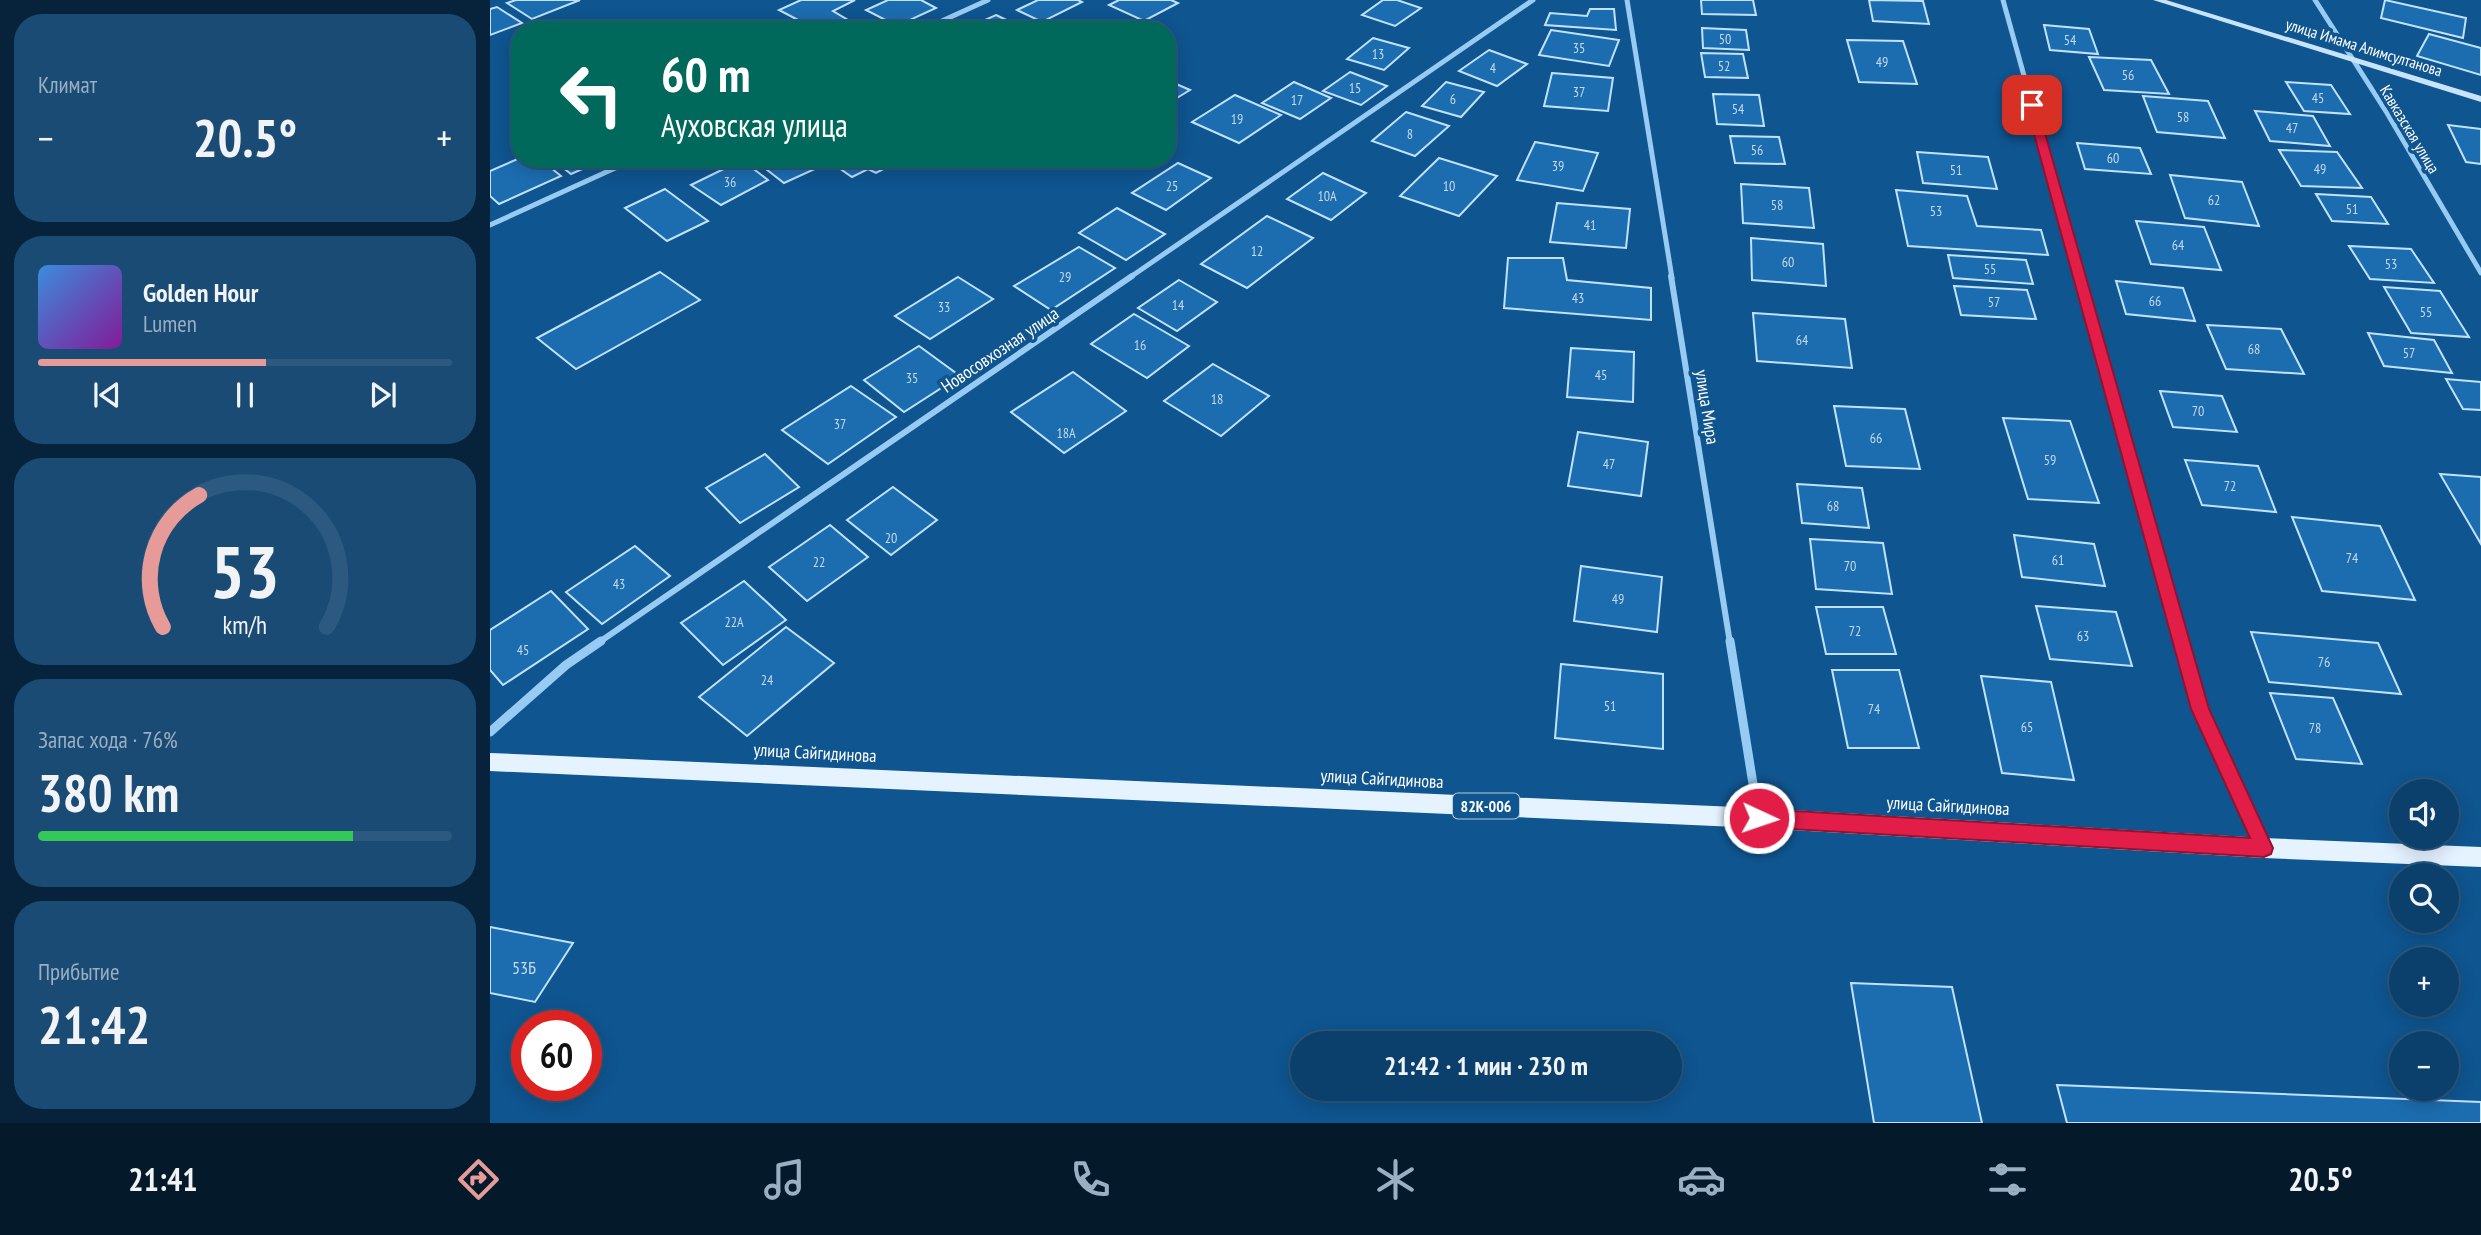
<!DOCTYPE html>
<html lang="ru">
<meta charset="utf-8">
<style>
body{margin:0;font-family:"PT Sans Narrow",sans-serif;background:#194b74;color:#f1f3f6;height:100vh;display:flex;flex-direction:column;font-size:26px;white-space:nowrap}
*{box-sizing:border-box;margin:0}
p{font-size:23px;color:#9aafc2}
.icon{flex:none;width:38px;height:38px;fill:none;stroke:currentColor;stroke-width:2;stroke-linecap:round;stroke-linejoin:round}
.map{position:relative;flex:1;overflow:hidden}
.drawer{display:flex;flex-direction:column;gap:14px;padding:14px;background:#06233b;width:490px}
.drawer>*{flex:none}
.top-card{position:absolute;left:21px;top:21px;width:665px;height:147px;border-radius:28px;box-shadow:0 4px 18px #0003,0 0 0 2px #2b597f;background:#00695c;color:#fff;overflow:hidden}
.controls{position:absolute;left:1899px;top:779px;display:grid;gap:14px}
.controls a{display:grid;place-items:center;width:70px;height:70px;border-radius:50%;background:#0b406c;box-shadow:0 4px 18px #0003,0 0 0 2px #2b597f;font-size:35px}
.speed{position:absolute;left:21px;top:1010px;display:flex;gap:14px;font-size:35px;font-weight:700;text-align:center}
.speed>*{display:grid;place-content:center;width:91px;height:91px;border-radius:50%;background:#0b406c;box-shadow:0 4px 18px #0003,0 0 0 2px #2b597f;line-height:1}
.speed .limit{border:10px solid #d22;background:#fff;color:#111}
.pin{position:absolute;display:grid;place-items:center;width:60px;height:60px;color:#fff;margin:-30px;border-radius:14px;box-shadow:0 4px 10px #0006}
.me{position:absolute;width:77px;margin:-38px;rotate:93deg;stroke-linejoin:round;filter:drop-shadow(0 0 5px #0008)}
.turn{display:flex;align-items:center;gap:24px;height:147px;padding:0 35px;font-size:32px}
.turn .icon{width:91px;height:91px;stroke-width:2.5}
.turn b{display:block;font-size:49px;line-height:60px}
.big{font-size:52px;font-weight:600;line-height:1.1}
.drawer .card{flex:1;display:flex;flex-direction:column;justify-content:center;gap:10px;min-width:0;padding:0 24px;border-radius:28px;background:#194b74}
.drawer .dial{align-items:center;gap:0}
.dial svg{height:182px;overflow:visible;fill:none;stroke:#2b597f;stroke-width:7;stroke-linecap:round;text-anchor:middle}
.dial text{fill:#f1f3f6;stroke:none}
.song{display:flex;align-items:center;gap:21px}
.cover{width:84px;height:84px;border-radius:10px;background:linear-gradient(135deg,hsl(210 70% 55%),hsl(290 70% 35%))}
.played{height:7px;border-radius:4px;background:linear-gradient(90deg,#e69b98 55%,#2b597f 55%)}
.keys{display:flex;justify-content:space-around;direction:ltr}
.heat{display:flex;justify-content:space-between;align-items:center;font-size:38px;direction:ltr}
.charge{height:10px;border-radius:5px;background:linear-gradient(90deg,#34c759 76%,#2b597f 0)}
.trip{position:absolute;left:800px;top:1031px;width:392px;height:70px;border-radius:35px;background:#0b406c;box-shadow:0 4px 18px #0003,0 0 0 2px #2b597f;font-weight:600;line-height:70px;text-align:center}
.tabs{display:flex;height:112px;justify-content:space-around;align-items:center;background:#041a2b;color:#9aafc2}
.tabs .icon{width:49px;height:49px}
.tabs .selected{color:#e69b98}
.tabs b{font-size:32px;color:#f1f3f6}
main{display:flex;flex:1;min-height:0}
.map>svg:first-child{display:block}
.building{fill:#1c6db0;stroke:#c0e2fe;stroke-width:2}
.lines{fill:none;stroke-linecap:round;stroke-linejoin:round}
.street-far2{stroke:#98cbf3;stroke-width:5}
.street-far1{stroke:#98cbf3;stroke-width:6}
.street{stroke:#98cbf3;stroke-width:9}
.secondary{fill:#c8e4fd;fill-rule:evenodd}
.primary{fill:#e5f2ff;fill-rule:evenodd}
.route{fill:#e11d48;stroke:#92132f;stroke-width:2}
.labels{text-anchor:middle;stroke-width:7;stroke-linejoin:round;paint-order:stroke}
.number-label{font-size:14px;fill:#c6daeb}
.far-street-label{font-size:16px;fill:#fff;stroke:#0f5590}
.shield{fill:#0f5590;stroke:#b7ccde;stroke-width:2}
.shield-label{font-size:16px;font-weight:bold;fill:#fff}
.street-label{font-size:18px;fill:#fff;stroke:#0f5590}
.near-number-label{font-size:18px;fill:#c6daeb}
</style>
<main>
<section class="drawer">
<div class="card"><p>Климат</p>
<div class="heat"><a>−</a><b class="big">20.5°</b><a>+</a></div>
</div>
<div class="card">
<div class="song"><i class="cover"></i><div><b>Golden Hour</b><p>Lumen</p></div></div>
<div class="played"></div>
<div class="keys"><svg class="icon" aria-label="previous" viewBox="0 0 24 24"><path d="M18 5L8 12l10 7zM5 5v14"/></svg><svg class="icon" aria-label="pause" viewBox="0 0 24 24"><path d="M8 5v14M16 5v14"/></svg><svg class="icon" aria-label="next" viewBox="0 0 24 24"><path d="M6 5l10 7-10 7zM19 5v14"/></svg></div>
</div>
<div class="card dial"><svg viewBox="0 0 100 80">
<path d="M14 69A42 42 0 1 1 86 69"/>
<path d="M14 69A42 42 0 0 1 30 11" stroke="#e69b98"/>
<text x="50" y="56" font-size="32" font-weight="700">53</text>
<text x="50" y="72" font-size="11">km/h</text>
</svg></div>
<div class="card"><p>Запас хода · 76%</p><b class="big">380 km</b><div class="charge"></div></div>
<div class="card"><p>Прибытие</p><b class="big">21:42</b></div>
</section>
<div class="map">
<svg width="1991" height="1123" viewBox="0 0 1991 1123">
<rect width="100%" height="100%" fill="#0f5590"/>
<g class="building">
<path d="M26,0h64l-48,19 -25,-16z"/>
<path d="M311,0h54l-22,11 32,19h-48l-38,-20z"/>
<path d="M398,0h33l15,8 -39,18 -31,-16z"/>
<path d="M548,0h40l4,2 -40,20 -25,-12z"/>
<path d="M629,0h52l7,3 -34,18 -35,-16z"/>
<path d="M893,0h14l24,8 -26,18 -33,-11z"/>
<path d="M1211,0h52l3,15 -54,-1z"/>
<path d="M1379,0l54,1 6,23 -56,-3z"/>
<path d="M1895,0l81,18 -3,20 -82,-20z"/>
<path d="M7,7l25,16 -32,12v-26z"/>
<path d="M1100,9h24l2,21 -71,-5 5,-12 37,3z"/>
<path d="M506,15l19,9 -12,6 -34,-3z"/>
<path d="M1554,25l45,4 9,25 -48,-4z"/>
<path d="M1212,28l44,2 3,20 -46,-2z"/>
<path d="M1061,30l68,10 -10,26 -70,-11z"/>
<path d="M1939,34l52,14v27l-64,-19z"/>
<path d="M883,38l36,10 -25,22 -37,-11z"/>
<path d="M1357,40l56,1 14,43 -58,-2z"/>
<path d="M999,50l38,14 -30,22 -38,-15z"/>
<path d="M1211,53l42,1 5,24 -43,-1z"/>
<path d="M1599,57l62,3 18,34 -65,-4z"/>
<path d="M860,72l37,14 -26,19 -38,-14z"/>
<path d="M1062,73l61,5 -5,33 -64,-5z"/>
<path d="M677,80l23,10 -23,14z"/>
<path d="M804,82l37,16 -31,21 -38,-16z"/>
<path d="M956,82l38,10 -23,25 -39,-11z"/>
<path d="M1796,82l45,3 19,29 -46,-3z"/>
<path d="M1223,94l46,1 5,31 -47,-2z"/>
<path d="M745,95l46,20 -42,28 -47,-21z"/>
<path d="M1653,96l65,5 17,37 -68,-6z"/>
<path d="M1765,111l58,5 17,30 -60,-5z"/>
<path d="M916,112l43,14 -34,30 -43,-15z"/>
<path d="M1958,125l33,4v35l-15,-2z"/>
<path d="M1240,136l49,1 6,27 -50,-1z"/>
<path d="M1045,142l63,11 -15,38 -66,-11z"/>
<path d="M1587,143l63,5 11,26 -66,-5z"/>
<path d="M1789,150l58,2 25,36 -61,-2z"/>
<path d="M1427,152l71,5 9,32 -74,-6z"/>
<path d="M30,158l20,1 21,17 -62,28 -9,-8v-25z"/>
<path d="M949,158l58,18 -38,40 -59,-20z"/>
<path d="M62,159h53l-34,15z"/>
<path d="M276,159h58l4,4 -44,20 -26,-20z"/>
<path d="M336,159h77l-27,14 -8,-4 -16,8z"/>
<path d="M252,160l26,20 -47,25 -30,-20z"/>
<path d="M688,163l33,15 -45,32 -34,-17z"/>
<path d="M833,173l43,20 -35,27 -44,-21z"/>
<path d="M1680,175l72,7 17,44 -74,-8z"/>
<path d="M1251,184l68,4 5,40 -71,-5z"/>
<path d="M175,189l43,32 -41,20 -42,-33z"/>
<path d="M1406,190l71,6 10,30 64,4 7,25 -140,-9z"/>
<path d="M1826,194l55,3 17,27 -56,-3z"/>
<path d="M1067,203l73,6 -4,39 -76,-6z"/>
<path d="M627,208l48,26 -39,26 -47,-27z"/>
<path d="M777,216l46,22 -66,50 -46,-24z"/>
<path d="M1646,221l68,6 17,43 -70,-6z"/>
<path d="M1261,238l72,6 3,42 -74,-6z"/>
<path d="M1859,246l62,3 23,34 -64,-4z"/>
<path d="M589,247l36,21 -64,42 -37,-24z"/>
<path d="M1458,255l78,5 7,24 -80,-6z"/>
<path d="M1018,258h55l4,22 84,8v32l-147,-12z"/>
<path d="M170,272l40,28 -124,69 -39,-31z"/>
<path d="M468,277l35,22 -63,40 -35,-23z"/>
<path d="M689,280l38,22 -40,29 -39,-23z"/>
<path d="M1626,281l67,7 12,33 -69,-7z"/>
<path d="M1464,286l73,4 9,29 -75,-4z"/>
<path d="M1894,287l56,4 29,46 -58,-4z"/>
<path d="M1263,313l92,6 7,49 -95,-7z"/>
<path d="M644,314l55,32 -42,32 -56,-34z"/>
<path d="M1717,325l74,4 23,45 -78,-5z"/>
<path d="M1878,333l66,7 18,33 -68,-7z"/>
<path d="M429,346l41,30 -56,36 -40,-32z"/>
<path d="M1081,348l63,4 -1,50 -66,-5z"/>
<path d="M723,364l56,32 -48,40 -57,-35z"/>
<path d="M583,372l53,39 -62,42 -53,-41z"/>
<path d="M1956,379l35,3v28l-18,-1z"/>
<path d="M361,386l45,31 -68,47 -46,-34z"/>
<path d="M1670,391l62,5 15,36 -64,-5z"/>
<path d="M1344,406l71,3 15,60 -74,-3z"/>
<path d="M1513,418l67,3 29,82 -71,-4z"/>
<path d="M1088,432l70,10 -7,54 -73,-10z"/>
<path d="M275,454l34,33 -59,36 -34,-35z"/>
<path d="M1695,460l73,6 18,46 -74,-7z"/>
<path d="M1950,474l41,3v67z"/>
<path d="M1307,484l65,4 7,40 -67,-5z"/>
<path d="M403,487l44,33 -46,35 -44,-35z"/>
<path d="M1802,517l88,9 35,74 -93,-9z"/>
<path d="M340,525l38,32 -61,44 -38,-34z"/>
<path d="M1524,535l80,9 11,42 -83,-9z"/>
<path d="M1320,539l73,4 9,51 -76,-5z"/>
<path d="M145,546l35,30 -68,48 -36,-32z"/>
<path d="M1091,566l81,11 -5,55 -83,-11z"/>
<path d="M254,581l42,39 -63,45 -42,-42z"/>
<path d="M61,591l37,38 -85,56 -13,-15v-40z"/>
<path d="M1546,606l80,6 16,54 -82,-7z"/>
<path d="M1326,607h67l13,47h-70z"/>
<path d="M296,627l48,36 -87,73 -48,-39z"/>
<path d="M1761,632l127,11 23,51 -132,-12z"/>
<path d="M1071,664l102,10v75l-108,-11z"/>
<path d="M1342,670h67l20,78h-71z"/>
<path d="M1491,676l70,6 23,98 -72,-7z"/>
<path d="M1780,693l63,5 29,66 -66,-5z"/>
<path d="M0,927l83,16 -38,59 -45,-9z"/>
<path d="M1361,983l101,4 30,136h-108z"/>
<path d="M1567,1085l424,17v21h-414z"/>
</g>
<g class="lines">
<g class="street-far2">
<path d="M1137,0l45,278"/>
<path d="M1513,0l77,278"/>
<path d="M1825,0l72,113 94,160"/>
<path d="M432,30l66,-30"/>
<path d="M0,225l145,-66"/>
<path d="M639,278l404,-278"/>
</g>
<g class="street-far1">
<path d="M1181,276l59,367"/>
<path d="M1590,276l102,367"/>
<path d="M108,643l534,-367"/>
</g>
<g class="street">
<path d="M1240,641l28,174"/>
<path d="M1691,641l19,68 62,135"/>
<path d="M0,732l76,-67 35,-24"/>
</g>
<path class="secondary" d="M1663,0h13l315,96v6z"/>
<path class="primary" d="M0,753l1269,55 505,30 217,9v20l-217,-9 -505,-30 -1269,-57z"/>
</g>
<path class="route" d="M1538,103l9,2 172,604 64,139 -2,6 -7,3 -505,-30 -7,-3 -3,-6 3,-6 7,-3 491,29 -59,-129 -165,-604z"/>
<g class="labels">
<g class="number-label">
<text x="1235" y="44">50</text>
<text x="1580" y="45">54</text>
<text x="1089" y="53">35</text>
<text x="888" y="59">13</text>
<text x="1392" y="67">49</text>
<text x="1234" y="71">52</text>
<text x="1003" y="73">4</text>
<text x="1638" y="80">56</text>
<text x="865" y="93">15</text>
<text x="1089" y="97">37</text>
<text x="1828" y="103">45</text>
<text x="963" y="104">6</text>
<text x="807" y="105">17</text>
<text x="1248" y="114">54</text>
<text x="1693" y="122">58</text>
<text x="747" y="124">19</text>
<text x="1802" y="133">47</text>
<text x="920" y="139">8</text>
<text x="1267" y="155">56</text>
<text x="1623" y="163">60</text>
<text x="1068" y="171">39</text>
<text x="1830" y="174">49</text>
<text x="1466" y="175">51</text>
<text x="240" y="187">36</text>
<text x="682" y="191">25</text>
<text x="959" y="191">10</text>
<text x="837" y="201">10А</text>
<text x="1724" y="205">62</text>
<text x="1287" y="210">58</text>
<text x="1862" y="214">51</text>
<text x="1446" y="216">53</text>
<text x="1100" y="230">41</text>
<text x="1688" y="250">64</text>
<text x="767" y="256">12</text>
<text x="1298" y="267">60</text>
<text x="1901" y="269">53</text>
<text x="1500" y="274">55</text>
<text x="575" y="282">29</text>
<text x="1088" y="303">43</text>
<text x="1665" y="306">66</text>
<text x="1504" y="307">57</text>
<text x="688" y="310">14</text>
<text x="454" y="312">33</text>
<text x="1936" y="317">55</text>
<text x="1312" y="345">64</text>
<text x="650" y="350">16</text>
<text x="1764" y="354">68</text>
<text x="1919" y="358">57</text>
<text x="1111" y="380">45</text>
<text x="422" y="383">35</text>
<text x="727" y="404">18</text>
<text x="1708" y="416">70</text>
<text x="350" y="429">37</text>
<text x="576" y="438">18А</text>
<text x="1386" y="443">66</text>
<text x="1560" y="465">59</text>
<text x="1119" y="469">47</text>
<text x="1740" y="491">72</text>
<text x="1343" y="511">68</text>
<text x="401" y="543">20</text>
<text x="1862" y="563">74</text>
<text x="1568" y="565">61</text>
<text x="329" y="567">22</text>
<text x="1360" y="571">70</text>
<text x="129" y="589">43</text>
<text x="1128" y="604">49</text>
<text x="244" y="627">22А</text>
<text x="1365" y="636">72</text>
<text x="1593" y="641">63</text>
<text x="33" y="655">45</text>
<text x="1834" y="667">76</text>
<text x="277" y="685">24</text>
<text x="1120" y="711">51</text>
<text x="1384" y="714">74</text>
<text x="1537" y="732">65</text>
<text x="1825" y="733">78</text>
</g>
<g class="far-street-label">
<text transform="translate(1874 47) rotate(17)" y="6">улица Имама Алимсултанова</text>
<text transform="translate(1920 129) rotate(59)" y="6">Кавказская улица</text>
</g>
<rect class="shield" x="963" y="793.5" width="66" height="25" rx="5"/>
<g class="shield-label">
<text x="996" y="812">82К-006</text>
</g>
<g class="street-label">
<text transform="translate(510 350) rotate(-34)" y="6">Новосовхозная улица</text>
<text transform="translate(1217 407) rotate(81)" y="6">улица Мира</text>
<text transform="translate(325 753) rotate(3)" y="6">улица Сайгидинова</text>
<text transform="translate(892 779) rotate(3)" y="6">улица Сайгидинова</text>
<text transform="translate(1458 806) rotate(3)" y="6">улица Сайгидинова</text>
</g>
<g class="near-number-label">
<text x="34" y="974">53Б</text>
</g>
</g>
</svg>
<div class="controls">
<a><svg class="icon" aria-label="sound" viewBox="0 0 24 24"><path d="M4 9h4l5-4v14l-5-4H4zM17 9q2 3 0 6"/></svg></a>
<a><svg class="icon" aria-label="search" viewBox="0 0 24 24"><circle cx="10" cy="10" r="6"/><path d="M15 15l6 6"/></svg></a>
<a>+</a>
<a>−</a>
</div>
<div class="speed"><div class="limit">60</div></div>
<div class="pin" style="left:1542px;top:105px;background:#d93025"><svg class="icon" aria-label="arrive" viewBox="0 0 24 24"><path d="M6 21V4h12l-3 4 3 4H6"/></svg></div>
<svg class="me" style="left:1269px;top:818px" viewBox="-20 -20 40 40"><circle r="17" fill="#e11d48" stroke="#fff" stroke-width="3"/><path d="M0-11L8 9 0 5-8 9z" fill="#fff"/></svg>
<div class="trip">21:42 · 1 мин · 230 m</div>
<div class="top-card">
<div class="turn"><svg class="icon" aria-label="left" viewBox="0 0 24 24"><path d="M17 20v-9H6M10 6l-5 5 5 5"/></svg><div><b>60 m</b>Ауховская улица</div></div>
</div>
</div>
</main>
<nav class="tabs">
<b>21:41</b>
<svg class="icon selected" aria-label="directions" viewBox="0 0 24 24"><path d="M12 3l9 9-9 9-9-9zM9 14v-3h6M13 9l2 2-2 2"/></svg>
<svg class="icon" aria-label="music" viewBox="0 0 24 24"><path d="M9 18V5l10-2v13"/><circle cx="6" cy="18" r="3"/><circle cx="16" cy="16" r="3"/></svg>
<svg class="icon" aria-label="phone" viewBox="0 0 24 24"><path d="M5 4h4l2 5-3 2q2 4 5 5l2-3 5 2v4C11 20 4 13 5 4z"/></svg>
<svg class="icon" aria-label="climate" viewBox="0 0 24 24"><path d="M12 3v18M4 7l16 10M4 17L20 7"/></svg>
<svg class="icon" aria-label="car" viewBox="0 0 24 24"><path d="M5 17H2v-5l4-1 3-4h7l3 4 3 1v5h-3M9 17h6M6 11h13"/><circle cx="7" cy="17" r="2"/><circle cx="17" cy="17" r="2"/></svg>
<svg class="icon" aria-label="filters" viewBox="0 0 24 24"><path d="M4 7h16M4 17h16"/><circle cx="9" cy="7" r="2"/><circle cx="15" cy="17" r="2"/></svg>
<b>20.5°</b>
</nav>
